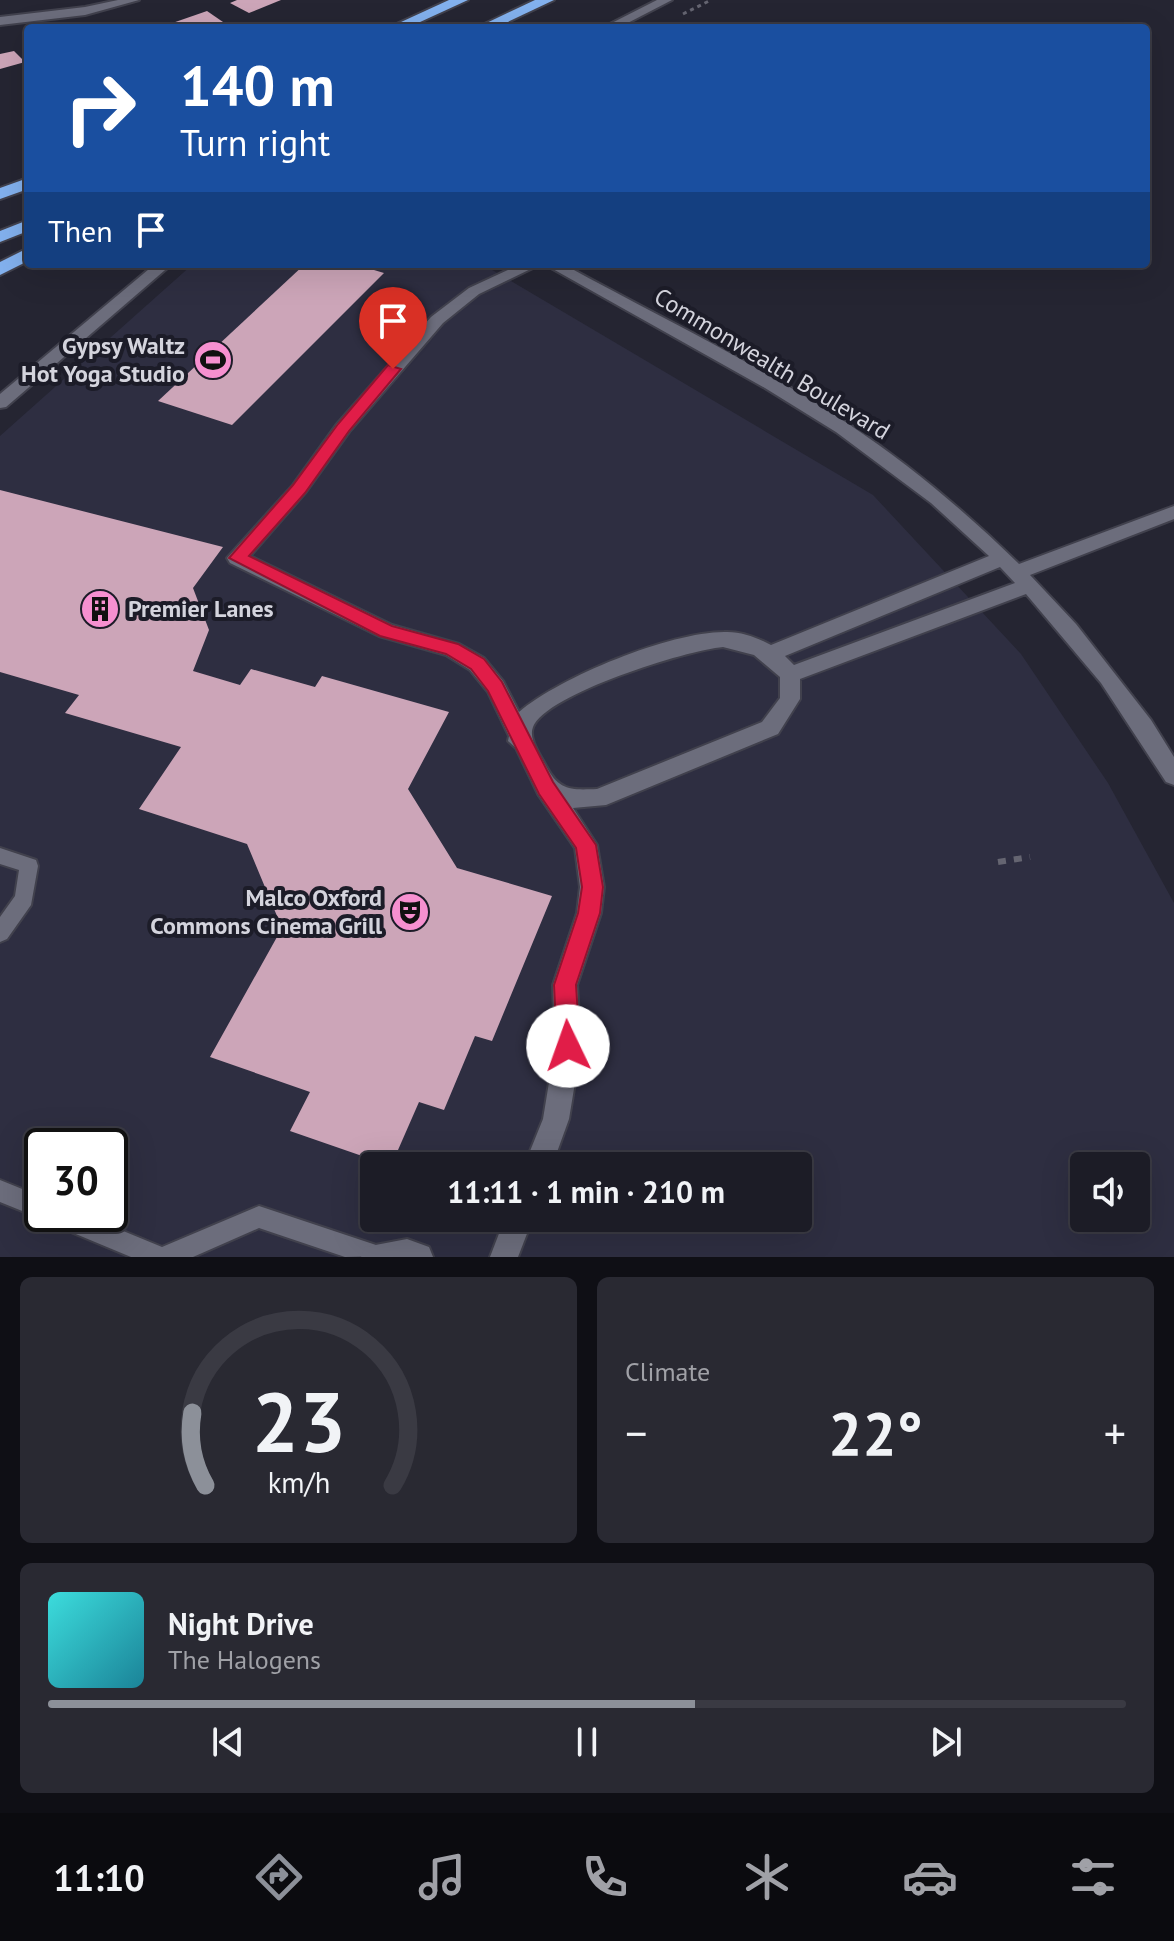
<!DOCTYPE html>
<meta charset="utf-8">
<style>
body{margin:0;font-family:"PT Sans",sans-serif;background:#292932;color:#f1f3f6;height:100vh;display:flex;flex-direction:column;font-size:30px;white-space:nowrap}
*{box-sizing:border-box;margin:0}
p{font-size:26px;color:#a0a1a7}
.icon{flex:none;width:44px;height:44px;fill:none;stroke:currentColor;stroke-width:2;stroke-linecap:round;stroke-linejoin:round}
.map{position:relative;height:1257px;overflow:hidden}
.sheet{display:flex;flex-direction:column;gap:20px;padding:20px;background:#0f0f15;flex:1}
.sheet>*{flex:none}
.banner{position:absolute;left:24px;top:24px;width:1126px;height:244px;border-radius:8px;box-shadow:0 8px 32px #0002,0 0 0 2px #3a3a43;background:#1a4fa0;color:#fff;overflow:hidden}
.tools{position:absolute;left:1070px;top:1152px;display:grid;gap:16px}
.tools a{display:grid;place-items:center;width:80px;height:80px;border-radius:8px;background:#1c1c26;box-shadow:0 8px 32px #0002,0 0 0 2px #3a3a43;font-size:40px}
.speed{position:absolute;left:24px;top:1128px;display:flex;gap:16px;font-size:40px;font-weight:700;text-align:center}
.speed>*{display:grid;place-content:center;width:104px;height:104px;border-radius:50%;background:#1c1c26;box-shadow:0 8px 32px #0002,0 0 0 2px #3a3a43;line-height:1}
.speed .limit{border:4px solid #111;border-radius:12px;background:#fff;color:#111}
.pin{position:absolute;display:grid;place-items:center;width:68px;height:68px;color:#fff;margin:-82px -34px;border-radius:50% 50% 50% 0;rotate:-45deg;box-shadow:0 0 8px #0007}
.pin .icon{rotate:45deg}
.me{position:absolute;width:88px;margin:-44px;rotate:357deg;stroke-linejoin:round;filter:drop-shadow(0 0 6px #0008)}
.turn{display:flex;align-items:center;gap:28px;height:168px;padding:0 24px;font-size:36px}
.turn .icon{width:104px;height:104px;stroke-width:2.5}
.turn b{display:block;font-size:56px;line-height:68px}
.then{display:flex;align-items:center;height:76px;padding:0 24px;background:#0003;gap:16px;font-size:30px}
.big{font-size:60px;font-weight:700;line-height:1.1}
.sheet .tile{flex:1;display:flex;flex-direction:column;justify-content:center;gap:12px;min-width:0;padding:0 28px;border-radius:12px;background:#292932}
.sheet .dial{align-items:center;gap:0}
.dial svg{height:208px;overflow:visible;fill:none;stroke:#3a3a43;stroke-width:7;stroke-linecap:round;text-anchor:middle}
.dial text{fill:#f1f3f6;stroke:none}
.song{display:flex;align-items:center;gap:24px}
.cover{width:96px;height:96px;border-radius:12px;background:linear-gradient(135deg,hsl(180 70% 55%),hsl(190 70% 35%))}
.played{height:8px;border-radius:4px;background:linear-gradient(90deg,#8c9099 60%,#3a3a43 60%)}
.keys{display:flex;justify-content:space-around;direction:ltr}
.heat{display:flex;justify-content:space-between;align-items:center;font-size:44px;direction:ltr}
.sheet .tiles{flex:1;display:grid;gap:20px;grid-template-columns:1fr 1fr}
.tile:last-child{grid-column:span 2}
.trip{position:absolute;left:360px;top:1152px;width:452px;height:80px;border-radius:8px;background:#1c1c26;box-shadow:0 8px 32px #0002,0 0 0 2px #3a3a43;font-weight:700;line-height:80px;text-align:center}
.tabs{display:flex;height:128px;justify-content:space-around;align-items:center;background:#0b0b0f;color:#a0a1a7}
.tabs .icon{width:56px;height:56px}
.tabs .selected{color:#8c9099}
.tabs b{font-size:36px;color:#f1f3f6}
.map>svg:first-child{display:block}
.built{fill:#2e2e41;fill-rule:evenodd}
.building{fill:#cca5b8}
.lines{fill:none;stroke-linecap:round;stroke-linejoin:round}
.service-casing{stroke:#41414d;stroke-width:4}
.minor-casing{stroke:#41414d;stroke-width:4}
.motorway-casing{stroke:#41414d;stroke-width:4}
.path-far1{stroke:#656571;stroke-width:3;stroke-dasharray:4 4;stroke-linecap:butt}
.path{stroke:#656571;stroke-width:6;stroke-dasharray:8 8;stroke-linecap:butt}
.service{fill:#6c6d7c;fill-rule:evenodd}
.minor{fill:#6c6d7c;fill-rule:evenodd}
.motorway{fill:#83b1ee;fill-rule:evenodd}
.route{fill:#e11d48;stroke:#92132f;stroke-width:2}
.labels{text-anchor:middle;stroke-width:8;stroke-linejoin:round;paint-order:stroke}
.poi-label{font-size:24px;font-weight:bold;fill:#d4d4dd;stroke:#1c1c28;text-anchor:end}
.street-label{font-size:24px;fill:#d4d4dd;stroke:#1c1c28}
</style>
<div class="map">
<svg width="1174" height="1257" viewBox="0 0 1174 1257">
<rect width="100%" height="100%" fill="#252532"/>
<path class="built" d="M193,264h289l391,231 148,159 87,129 66,120v354h-1174v-821zM42,1146h68v68h-68zM374,1166h424v52h-424zM1084,1166h52v52h-52z"/>
<g class="building">
<path d="M237,0h44l-32,13 -19,-10z"/>
<path d="M207,11l16,11 -20,6h-45z"/>
<path d="M14,51l11,11 -25,7v-15z"/>
<path d="M305,264h49l30,9 -152,152 -74,-24z"/>
<path d="M0,490l223,57 -30,41 16,42 -16,41 47,14 11,-16 64,18 7,-11 127,36 -41,77 49,79 95,28 -60,145 -17,-5 -31,74 -25,-8 -28,64 -101,-35 20,-39 -100,-35 72,-129 -35,-84 -108,-35 42,-62 -116,-34 14,-18 -79,-23z"/>
</g>
<g class="lines">
<g class="service-casing">
<g id="service">
<path d="M0,848l36,12 2,6 -7,39 -24,34 -7,3v-25l15,-21 4,-26 -19,-6z"/>
<path d="M0,1180l42,17v17h40l80,33 97,-41 117,39 8,3 3,8 -42,1 -86,-29 -66,29h-62l-84,-35 -2,-4 -3,1 -42,-17z"/>
</g>
</g>
<g class="minor-casing">
<g id="minor">
<path d="M118,0h21l-54,15 -85,10v-8l85,-10z"/>
<path d="M657,0h15l-54,28h-16z"/>
<path d="M155,264h17l-166,143 -6,1v-14z"/>
<path d="M521,264h20l-62,30 -36,29 -94,109 -44,61 -55,63 142,69 67,19 25,14 19,23 16,31c41,-35 151,-80 205,-80 16,-1 32,5 47,13l218,-89 -58,-53 -95,-71 -71,-44 -221,-124h19c96,53 196,100 287,161 61,41 117,88 169,139l155,-58v13l-144,56 46,49 75,96 23,37v28l-8,-3 -65,-99 -75,-89 -226,85v20l-22,35 -172,71 -33,3 24,37 7,42 -3,26 -24,72 4,61 -12,73 -17,47h-28l19,-47 12,-73 -2,-61 24,-72 3,-26 -5,-39 -37,-54 -22,-46 -8,-7 1,-5 -21,-44 -18,-22 -24,-15 -67,-19 -149,-73 -3,-5 66,-73 44,-61 94,-107 38,-29zM1000,567l15,16 -221,82 -9,-9zM723,647l31,8 26,22v21l-18,24 -165,67c-26,1 -38,2 -51,-23 -5,-10 -18,-27 -13,-39 13,-33 154,-77 190,-80z"/>
<path d="M505,1218h28l-15,39h-28z"/>
<path d="M407,1239l22,8 4,10h-72l4,-10z"/>
</g>
</g>
<g class="motorway-casing">
<g id="motorway">
<path d="M449,0h19l-61,28h-19z"/>
<path d="M535,0h19l-59,28h-19z"/>
<path d="M28,178v11l-28,10v-11z"/>
<path d="M28,220v11l-28,11v-11z"/>
<path d="M28,248v13l-28,14v-13z"/>
</g>
</g>
<path class="path-far1" d="M683,14l28,-14"/>
<path class="path" d="M998,862l32,-5"/>
<use href="#service" class="service"/>
<use href="#minor" class="minor"/>
<use href="#motorway" class="motorway"/>
</g>
<path class="route" d="M388,365l13,4 -52,62 -44,62 -56,63 143,70 66,18 26,15 18,23 51,100 43,63 7,42 -3,26 -24,72 4,61 -4,8 -8,3 -8,-3 -3,-8 -3,-61 24,-72 4,-26 -6,-39 -37,-54 -51,-103 -17,-22 -25,-15 -66,-18 -151,-78 64,-73 45,-61z"/>
<defs>
<g id="stadium-disc" transform="scale(2)"><circle r="9.5" fill="#f690d0" stroke="#1c1c28"/><path d="M0-5a6.5 5 0 1 0 0 10a6.5 5 0 1 0 0-10ZM-3.5-1.8h7v3.6h-7Z" fill="#111"/></g>
<g id="building-disc" transform="scale(2)"><circle r="9.5" fill="#f690d0" stroke="#1c1c28"/><path d="M-4-6H4V6H1V3H-1V6H-4ZM-2.5-4.3h1.7v1.8h-1.7ZM.8-4.3h1.7v1.8H.8ZM-2.5-1h1.7V.8h-1.7ZM.8-1h1.7V.8H.8Z" fill="#111"/></g>
<g id="theatre-disc" transform="scale(2)"><circle r="9.5" fill="#f690d0" stroke="#1c1c28"/><path d="M-5-5.5Q0-4 5-5.5V0Q5 5 0 6Q-5 5-5 0ZM-3.3-2.5H-1v1.5H-3.3ZM1-2.5H3.3v1.5H1ZM-2.8 1Q0 5.5 2.8 1Z" fill="#111"/></g>
</defs>
<g fill-rule="evenodd">
<use href="#stadium-disc" x="213" y="360"/>
<use href="#building-disc" x="100" y="609"/>
<use href="#theatre-disc" x="410" y="912"/>
</g>
<g class="labels">
<g class="poi-label">
<text x="185" y="354">Gypsy Waltz<tspan x="185" dy="28">Hot Yoga Studio</tspan></text>
<text x="128" y="617" text-anchor="start">Premier Lanes</text>
<text x="382" y="906">Malco Oxford<tspan x="382" dy="28">Commons Cinema Grill</tspan></text>
</g>
<g class="street-label">
<text transform="translate(772 364) rotate(31)" y="8">Commonwealth Boulevard</text>
</g>
</g>
</svg>
<div class="tools">
<a><svg class="icon" aria-label="sound" viewBox="0 0 24 24"><path d="M4 9h4l5-4v14l-5-4H4zM17 9q2 3 0 6"/></svg></a>
</div>
<div class="speed"><div class="limit">30</div></div>
<div class="pin" style="left:393px;top:369px;background:#d93025"><svg class="icon" aria-label="arrive" viewBox="0 0 24 24"><path d="M6 21V4h12l-3 4 3 4H6"/></svg></div>
<svg class="me" style="left:568px;top:1046px" viewBox="-20 -20 40 40"><circle r="19" fill="#fff"/><path d="M0-13L10 11 0 6-10 11z" fill="#e11d48"/></svg>
<div class="trip">11:11 · 1 min · 210 m</div>
<div class="banner">
<div class="turn"><svg class="icon" aria-label="right" viewBox="0 0 24 24"><path d="M7 20v-9h11M14 6l5 5-5 5"/></svg><div><b>140 m</b>Turn right</div></div>
<div class="then">Then<svg class="icon" aria-label="arrive" viewBox="0 0 24 24"><path d="M6 21V4h12l-3 4 3 4H6"/></svg></div>
</div>
</div>
<section class="sheet">
<div class="tiles">
<div class="tile dial"><svg viewBox="0 0 100 80">
<path d="M14 69A42 42 0 1 1 86 69"/>
<path d="M14 69A42 42 0 0 1 9 41" stroke="#8c9099"/>
<text x="50" y="56" font-size="32" font-weight="700">23</text>
<text x="50" y="72" font-size="11">km/h</text>
</svg></div>
<div class="tile"><p>Climate</p>
<div class="heat"><a>−</a><b class="big">22°</b><a>+</a></div>
</div>
<div class="tile">
<div class="song"><i class="cover"></i><div><b>Night Drive</b><p>The Halogens</p></div></div>
<div class="played"></div>
<div class="keys"><svg class="icon" aria-label="previous" viewBox="0 0 24 24"><path d="M18 5L8 12l10 7zM5 5v14"/></svg><svg class="icon" aria-label="pause" viewBox="0 0 24 24"><path d="M8 5v14M16 5v14"/></svg><svg class="icon" aria-label="next" viewBox="0 0 24 24"><path d="M6 5l10 7-10 7zM19 5v14"/></svg></div>
</div>
</div>
</section>
<nav class="tabs">
<b>11:10</b>
<svg class="icon selected" aria-label="directions" viewBox="0 0 24 24"><path d="M12 3l9 9-9 9-9-9zM9 14v-3h6M13 9l2 2-2 2"/></svg>
<svg class="icon" aria-label="music" viewBox="0 0 24 24"><path d="M9 18V5l10-2v13"/><circle cx="6" cy="18" r="3"/><circle cx="16" cy="16" r="3"/></svg>
<svg class="icon" aria-label="phone" viewBox="0 0 24 24"><path d="M5 4h4l2 5-3 2q2 4 5 5l2-3 5 2v4C11 20 4 13 5 4z"/></svg>
<svg class="icon" aria-label="climate" viewBox="0 0 24 24"><path d="M12 3v18M4 7l16 10M4 17L20 7"/></svg>
<svg class="icon" aria-label="car" viewBox="0 0 24 24"><path d="M5 17H2v-5l4-1 3-4h7l3 4 3 1v5h-3M9 17h6M6 11h13"/><circle cx="7" cy="17" r="2"/><circle cx="17" cy="17" r="2"/></svg>
<svg class="icon" aria-label="filters" viewBox="0 0 24 24"><path d="M4 7h16M4 17h16"/><circle cx="9" cy="7" r="2"/><circle cx="15" cy="17" r="2"/></svg>
</nav>
